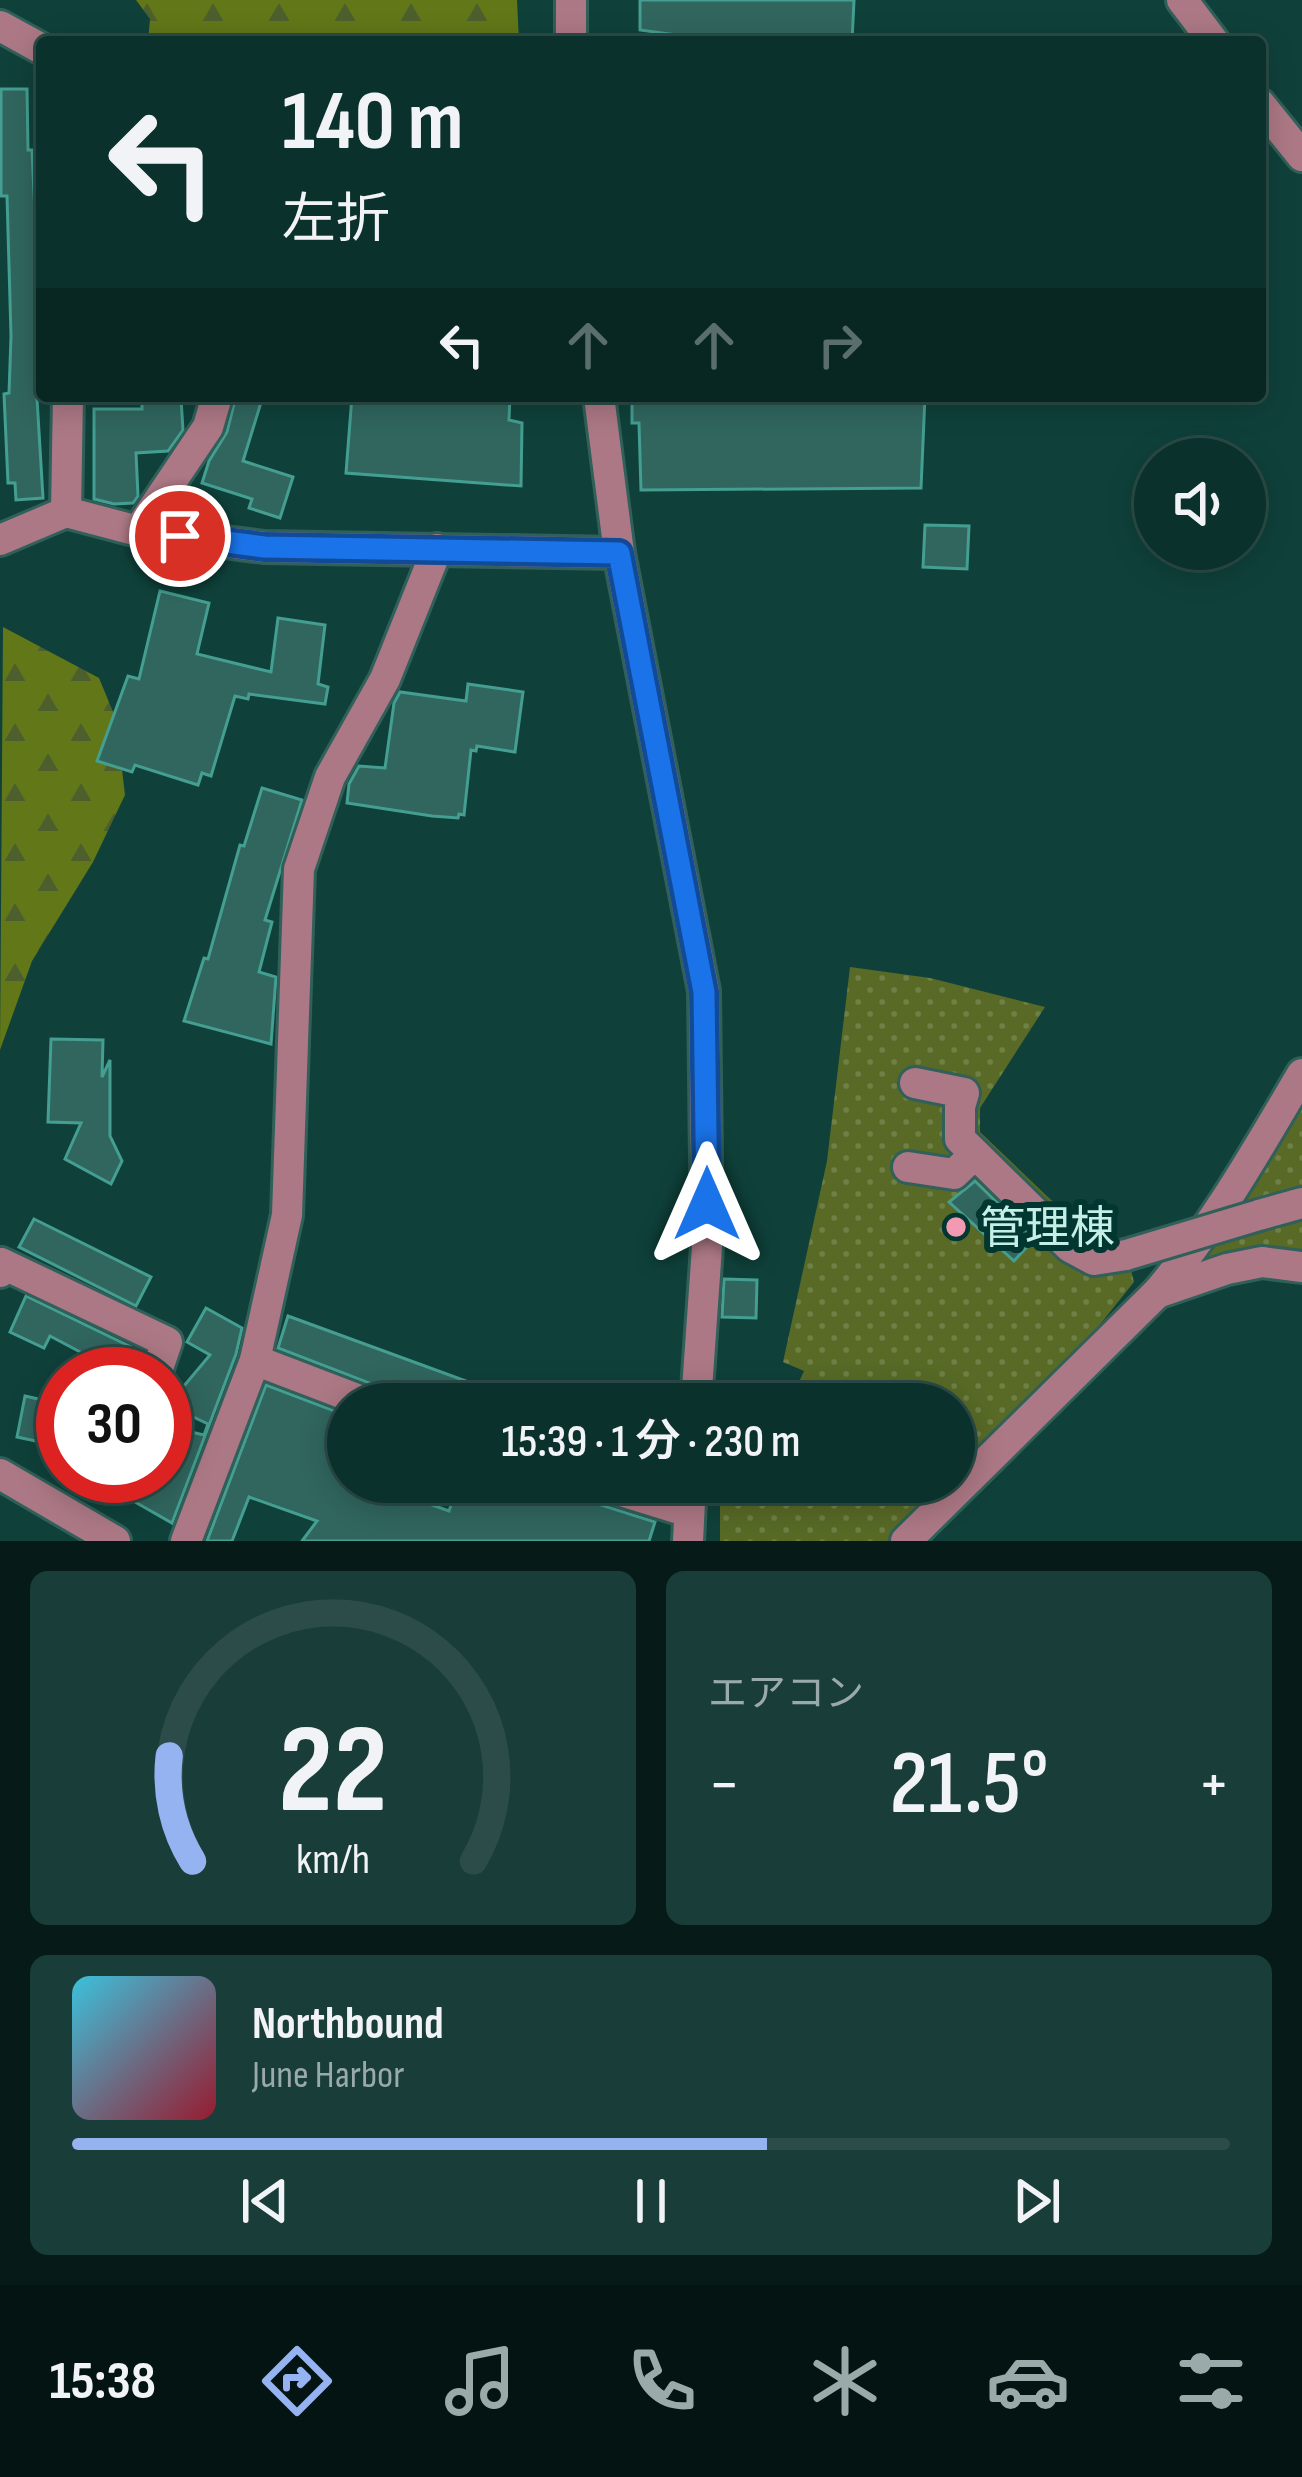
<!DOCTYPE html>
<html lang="ja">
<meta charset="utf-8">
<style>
body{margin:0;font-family:"Sofia Sans Condensed","Noto Sans JP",sans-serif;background:#193d38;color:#f1f3f6;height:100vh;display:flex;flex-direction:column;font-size:45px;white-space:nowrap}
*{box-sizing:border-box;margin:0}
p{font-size:39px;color:#9aa9a9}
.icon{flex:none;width:66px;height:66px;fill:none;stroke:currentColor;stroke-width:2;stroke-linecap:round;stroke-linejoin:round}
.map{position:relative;height:1541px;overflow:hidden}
.side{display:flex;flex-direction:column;gap:30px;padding:30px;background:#061b18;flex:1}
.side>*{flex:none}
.hud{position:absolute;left:36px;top:36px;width:1230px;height:366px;border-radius:12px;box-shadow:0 6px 30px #0003,0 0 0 3px #2b4c48;background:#0b312c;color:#f1f3f6;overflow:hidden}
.fabs{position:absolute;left:1134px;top:438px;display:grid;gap:24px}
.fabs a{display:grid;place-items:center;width:132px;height:132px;border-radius:50%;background:#0b312c;box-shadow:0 6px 30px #0003,0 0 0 3px #2b4c48;font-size:60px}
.speed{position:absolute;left:36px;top:1347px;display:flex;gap:24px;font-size:60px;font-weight:700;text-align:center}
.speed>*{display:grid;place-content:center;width:156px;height:156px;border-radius:50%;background:#0b312c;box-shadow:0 6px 30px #0003,0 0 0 3px #2b4c48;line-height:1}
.speed .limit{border:18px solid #d22;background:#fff;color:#111}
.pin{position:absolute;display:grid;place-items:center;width:102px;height:102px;color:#fff;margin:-51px;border:6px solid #fff;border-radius:50%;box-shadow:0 3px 12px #0007}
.me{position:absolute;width:132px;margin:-66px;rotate:0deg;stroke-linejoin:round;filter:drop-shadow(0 0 9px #0008)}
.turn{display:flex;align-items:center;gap:42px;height:252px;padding:0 48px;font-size:54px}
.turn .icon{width:156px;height:156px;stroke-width:2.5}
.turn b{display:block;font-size:84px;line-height:102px}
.lanes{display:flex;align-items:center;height:114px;padding:0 48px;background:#0003;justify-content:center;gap:60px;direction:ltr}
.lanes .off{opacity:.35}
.big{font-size:90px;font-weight:600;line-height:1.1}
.side .widget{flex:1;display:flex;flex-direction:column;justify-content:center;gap:18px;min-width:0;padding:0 42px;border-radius:18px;background:#193d38}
.side .dial{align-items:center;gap:0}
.dial svg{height:312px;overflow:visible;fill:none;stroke:#2b4c48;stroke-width:7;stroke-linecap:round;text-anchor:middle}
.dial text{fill:#f1f3f6;stroke:none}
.song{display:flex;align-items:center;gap:36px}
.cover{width:144px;height:144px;border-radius:18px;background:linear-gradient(135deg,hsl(190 70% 55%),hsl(350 70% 35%))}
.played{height:12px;border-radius:6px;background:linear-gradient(90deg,#95b2f1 60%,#2b4c48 60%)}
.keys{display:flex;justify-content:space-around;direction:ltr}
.heat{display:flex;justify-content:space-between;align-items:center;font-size:66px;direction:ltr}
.side .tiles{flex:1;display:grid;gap:30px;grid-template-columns:1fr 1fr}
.widget:last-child{grid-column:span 2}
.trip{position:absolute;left:327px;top:1383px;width:648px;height:120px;border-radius:60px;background:#0b312c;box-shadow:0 6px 30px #0003,0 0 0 3px #2b4c48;font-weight:600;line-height:120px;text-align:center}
.menu{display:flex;height:192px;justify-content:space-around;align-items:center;background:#041412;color:#9aa9a9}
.menu .icon{width:84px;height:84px}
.menu .selected{color:#95b2f1}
.menu b{font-size:54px;color:#f1f3f6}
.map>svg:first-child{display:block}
.grass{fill:url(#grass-dots)}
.forest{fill:url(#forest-firs)}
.building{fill:#30665e;stroke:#449e91;stroke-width:3}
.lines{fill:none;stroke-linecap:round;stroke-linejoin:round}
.minor-casing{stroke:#306059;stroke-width:36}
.minor{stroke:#ac7885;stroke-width:30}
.minor-bridge-casing{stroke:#306059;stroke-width:36;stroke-linecap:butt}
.minor-bridge{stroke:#ac7885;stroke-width:30}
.route-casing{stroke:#114b97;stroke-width:30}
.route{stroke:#1a73e8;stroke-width:21}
.poi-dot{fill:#f19ab2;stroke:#013730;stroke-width:4.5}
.labels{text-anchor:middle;stroke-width:12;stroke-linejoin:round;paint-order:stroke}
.poi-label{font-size:45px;fill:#c4eee6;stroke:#013730;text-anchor:start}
</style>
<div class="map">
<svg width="1302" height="1541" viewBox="0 0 1302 1541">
<defs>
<pattern id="grass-dots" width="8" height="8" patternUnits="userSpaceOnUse" patternTransform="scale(3)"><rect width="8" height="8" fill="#586a26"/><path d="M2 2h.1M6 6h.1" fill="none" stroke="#6e8046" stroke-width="1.8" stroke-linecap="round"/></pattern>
<pattern id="forest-firs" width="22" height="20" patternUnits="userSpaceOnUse" patternTransform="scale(3)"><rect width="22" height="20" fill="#617718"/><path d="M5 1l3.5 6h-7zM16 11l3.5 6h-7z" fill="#4e5f2e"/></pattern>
</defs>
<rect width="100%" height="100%" fill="#0f413a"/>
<g class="grass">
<path d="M850,967l80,11 115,29 -65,101v24l114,109 31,5 9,36 -129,161 -99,98h-186v-59h234v-78h-165l15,-33 -21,-9 44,-201z"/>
<path d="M1302,1078v189l-145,26z"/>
</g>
<g class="forest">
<path d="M136,0h381l2,42h-371l2,-23z"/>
<path d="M3,627l96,51 17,41 9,76 -32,67 -61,99 -32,89z"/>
</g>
<g class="building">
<path d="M640,0h214l-2,42h-124l-88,-12z"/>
<path d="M1,89h26l1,61h4l3,64 7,1v167h-6l7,116 -27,2 -1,-17h-7l-4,-89 5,-1 2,-57 -4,-140h-6z"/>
<path d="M236,396h27l-20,65 50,16 -13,41 -31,-10 3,-9 -50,-16 7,-22 18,-29z"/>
<path d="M352,396h158l-1,24 13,3 -1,63 -175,-13z"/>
<path d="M632,396h293l-4,92 -280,2 -2,-67h-7z"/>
<path d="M181,399l2,31 -15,21 -32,2 2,43 -5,7 -19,1 -20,-5v-90h48v-7z"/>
<path d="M925,525l44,1 -2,43 -44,-2z"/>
<path d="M160,591l49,12 -12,51 74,18 7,-54 47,7 -7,59 10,3 -3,17 -76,-10 -1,5 -13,-3 -24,80 -9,-3 -4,12 -63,-20 -3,7 -35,-11 31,-85 11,3z"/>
<path d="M468,684l55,8 -8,60 -38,-6 -1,5 -5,-1 -7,65 -5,-1 -1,4 -26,-2 -85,-13 2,-19 10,-18 26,2 9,-65 6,-11 66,9z"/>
<path d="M262,788l40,12 -37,120 7,2 -13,50 17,5 -5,67 -87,-23 20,-63 4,1 32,-114 4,1z"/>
<path d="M51,1039l52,1 -1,37 8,-17v76l12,25 -11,23 -46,-25 16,-36 -33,-1z"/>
<path d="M975,1181l59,58 -20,22 -65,-59z"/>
<path d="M34,1219l117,58 -15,29 -117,-59z"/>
<path d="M724,1279l33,1 -1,38 -34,-1z"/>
<path d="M26,1296l105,51 -13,25 -68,-36 -6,12 -34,-16z"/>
<path d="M206,1308l36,20 -6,26 -64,169 -44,-25 12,-22h25v-50l39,9 4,-11 -40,-19 42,-50 -23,-13z"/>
<path d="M288,1316l230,84v4h-117l-12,-4 -12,-14 -99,-38z"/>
<path d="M266,1385l82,31v66h59l-5,12 47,17 10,-29h66l32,11 2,-11h14l4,12 8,6 70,22 -6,19h-347l15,-20 -68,-24 -17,44h-25z"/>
<path d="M25,1396l31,7 -6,41 -33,-7z"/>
</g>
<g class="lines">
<g class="minor-casing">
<g id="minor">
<path d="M571,0v42"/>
<path d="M1182,0l32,42"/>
<path d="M0,26l42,23"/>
<path d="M1260,104l42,52"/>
<path d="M599,396l20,157 85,438 3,256 -11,157"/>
<path d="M66,512l2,-116"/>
<path d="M138,531l70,-104 9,-31"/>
<path d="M0,540l66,-28 72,19 126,16 355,6"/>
<path d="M915,1083l49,10 -4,14v32l110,108 24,13 32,-5"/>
<path d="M908,1167l46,7 21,-20"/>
<path d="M1259,1215l43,-12"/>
<path d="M0,1272l1,-9 166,79 -11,32"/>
<path d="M1157,1293l70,-24 35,-7 40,5"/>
<path d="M255,1360l115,44"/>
<path d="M0,1474l115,67"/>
<path d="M592,1482l97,30"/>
<path d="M186,1541l69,-181 32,-145 12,-346 31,-92 55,-98 52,-130"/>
<path d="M688,1541l3,-59"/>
<path d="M906,1541l251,-248c58,-68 100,-143 145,-219"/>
</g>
</g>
<use href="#minor" class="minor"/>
<g class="minor-bridge-casing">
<path id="minor-bridge" d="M1126,1255l133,-40"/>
</g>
<use href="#minor-bridge" class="minor-bridge"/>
</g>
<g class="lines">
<g class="route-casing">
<path id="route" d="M180,536l84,11 355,6 85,439 3,212"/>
</g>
<use href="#route" class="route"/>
</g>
<circle class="poi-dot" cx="956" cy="1227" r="12"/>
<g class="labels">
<g class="poi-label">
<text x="980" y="1243">管理棟</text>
</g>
</g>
</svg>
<div class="fabs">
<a><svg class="icon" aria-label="sound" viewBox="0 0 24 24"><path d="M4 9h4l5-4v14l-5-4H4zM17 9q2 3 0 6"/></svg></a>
</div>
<div class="speed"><div class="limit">30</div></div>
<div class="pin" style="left:180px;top:536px;background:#d93025"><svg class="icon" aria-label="arrive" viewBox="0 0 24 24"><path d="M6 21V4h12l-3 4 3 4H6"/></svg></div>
<svg class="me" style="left:707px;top:1204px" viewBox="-20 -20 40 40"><path d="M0-17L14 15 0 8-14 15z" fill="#1a73e8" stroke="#fff" stroke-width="4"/></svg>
<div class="trip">15:39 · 1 分 · 230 m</div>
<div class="hud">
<div class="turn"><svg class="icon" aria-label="left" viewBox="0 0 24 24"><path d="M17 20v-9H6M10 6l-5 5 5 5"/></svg><div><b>140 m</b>左折</div></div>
<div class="lanes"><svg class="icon" aria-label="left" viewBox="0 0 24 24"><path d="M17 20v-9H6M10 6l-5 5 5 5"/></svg><svg class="icon off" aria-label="ahead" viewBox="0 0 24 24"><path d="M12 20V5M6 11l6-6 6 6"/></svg><svg class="icon off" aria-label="ahead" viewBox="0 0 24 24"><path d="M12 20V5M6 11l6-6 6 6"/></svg><svg class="icon off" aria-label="right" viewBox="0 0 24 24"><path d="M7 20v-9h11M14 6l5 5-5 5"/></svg></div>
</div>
</div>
<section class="side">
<div class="tiles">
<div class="widget dial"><svg viewBox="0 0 100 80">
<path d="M14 69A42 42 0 1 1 86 69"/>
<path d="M14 69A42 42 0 0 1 8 42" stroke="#95b2f1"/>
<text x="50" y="56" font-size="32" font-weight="700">22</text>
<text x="50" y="72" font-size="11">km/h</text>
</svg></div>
<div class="widget"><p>エアコン</p>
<div class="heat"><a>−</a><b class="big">21.5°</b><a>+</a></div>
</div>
<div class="widget">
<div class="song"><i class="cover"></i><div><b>Northbound</b><p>June Harbor</p></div></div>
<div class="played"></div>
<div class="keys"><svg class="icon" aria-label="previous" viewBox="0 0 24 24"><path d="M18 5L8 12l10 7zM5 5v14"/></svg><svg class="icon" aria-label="pause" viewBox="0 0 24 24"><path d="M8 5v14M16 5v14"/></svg><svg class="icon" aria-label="next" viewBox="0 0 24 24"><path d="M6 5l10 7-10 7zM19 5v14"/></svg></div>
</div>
</div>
</section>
<nav class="menu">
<b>15:38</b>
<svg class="icon selected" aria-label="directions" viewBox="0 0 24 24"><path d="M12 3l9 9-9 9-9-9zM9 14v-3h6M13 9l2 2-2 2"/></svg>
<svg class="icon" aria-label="music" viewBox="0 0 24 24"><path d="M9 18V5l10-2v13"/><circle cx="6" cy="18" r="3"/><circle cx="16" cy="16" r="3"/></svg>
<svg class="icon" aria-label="phone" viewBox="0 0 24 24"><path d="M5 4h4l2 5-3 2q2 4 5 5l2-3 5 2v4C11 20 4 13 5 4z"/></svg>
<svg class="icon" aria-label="climate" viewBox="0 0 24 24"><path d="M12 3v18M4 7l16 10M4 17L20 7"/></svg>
<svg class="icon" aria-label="car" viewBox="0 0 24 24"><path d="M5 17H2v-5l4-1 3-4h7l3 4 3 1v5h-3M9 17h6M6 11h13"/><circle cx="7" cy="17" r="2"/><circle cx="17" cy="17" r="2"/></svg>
<svg class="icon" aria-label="filters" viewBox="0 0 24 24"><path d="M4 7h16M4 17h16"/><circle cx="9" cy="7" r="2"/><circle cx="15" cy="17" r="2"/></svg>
</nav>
